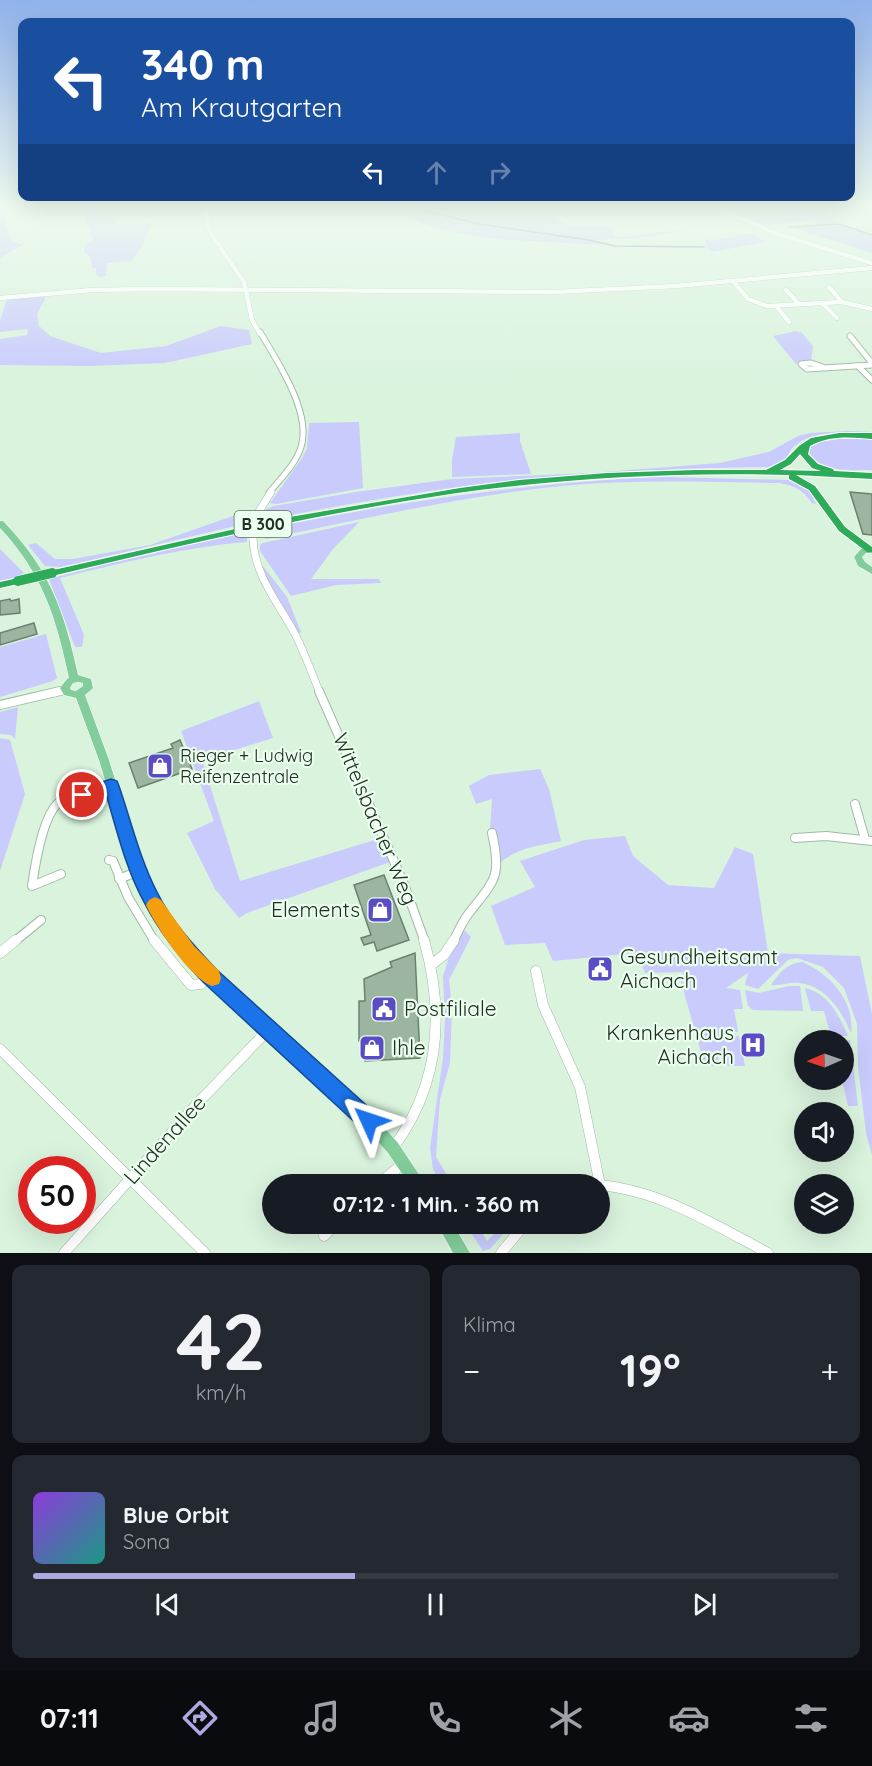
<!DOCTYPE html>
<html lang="de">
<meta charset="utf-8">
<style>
body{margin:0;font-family:Quicksand,sans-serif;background:#242831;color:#f1f3f6;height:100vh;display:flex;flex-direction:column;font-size:22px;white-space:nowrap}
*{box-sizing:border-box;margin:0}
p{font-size:20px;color:#9ea1a6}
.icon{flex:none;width:33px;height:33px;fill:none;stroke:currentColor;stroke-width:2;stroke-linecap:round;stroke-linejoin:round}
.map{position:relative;height:1253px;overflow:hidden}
.panel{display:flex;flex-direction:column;gap:12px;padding:12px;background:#0d0f14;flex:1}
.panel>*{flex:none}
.top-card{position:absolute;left:18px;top:18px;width:837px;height:183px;border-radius:12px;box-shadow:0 6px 24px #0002;background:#1a4fa0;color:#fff;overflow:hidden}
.needle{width:39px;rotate:268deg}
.controls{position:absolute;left:794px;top:1030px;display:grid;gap:12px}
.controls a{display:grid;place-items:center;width:60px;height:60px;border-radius:50%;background:#171b24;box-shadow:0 6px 24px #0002;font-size:30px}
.speed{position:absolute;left:18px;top:1156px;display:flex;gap:12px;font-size:30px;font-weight:700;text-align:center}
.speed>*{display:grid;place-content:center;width:78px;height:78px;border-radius:50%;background:#171b24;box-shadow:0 6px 24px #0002;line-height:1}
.speed .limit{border:9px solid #d22;background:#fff;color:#111}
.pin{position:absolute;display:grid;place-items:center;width:51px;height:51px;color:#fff;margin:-26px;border:3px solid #fff;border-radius:50%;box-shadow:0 2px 6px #0007}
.me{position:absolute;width:66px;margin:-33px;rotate:312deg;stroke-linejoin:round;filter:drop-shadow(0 0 4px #0008)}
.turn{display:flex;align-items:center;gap:21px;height:126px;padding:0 24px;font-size:27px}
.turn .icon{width:78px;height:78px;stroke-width:2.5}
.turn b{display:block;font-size:42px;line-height:51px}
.lanes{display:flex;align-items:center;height:57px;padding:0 24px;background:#0003;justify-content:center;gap:30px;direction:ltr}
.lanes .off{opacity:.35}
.big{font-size:45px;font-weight:800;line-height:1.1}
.panel .widget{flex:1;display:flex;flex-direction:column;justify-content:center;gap:9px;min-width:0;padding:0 21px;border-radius:12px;background:#242831}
.panel .dial{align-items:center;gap:0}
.dial b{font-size:78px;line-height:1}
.song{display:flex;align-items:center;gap:18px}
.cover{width:72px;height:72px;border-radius:9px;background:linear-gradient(135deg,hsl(270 70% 55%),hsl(170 70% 35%))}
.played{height:6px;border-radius:3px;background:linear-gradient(90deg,#ada8e0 40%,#363941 40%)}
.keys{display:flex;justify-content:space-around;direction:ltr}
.heat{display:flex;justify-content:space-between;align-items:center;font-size:33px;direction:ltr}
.panel .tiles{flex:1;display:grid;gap:12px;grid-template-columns:1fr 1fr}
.widget:last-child{grid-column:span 2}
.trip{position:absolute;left:262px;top:1174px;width:348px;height:60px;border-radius:30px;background:#171b24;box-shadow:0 6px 24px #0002;font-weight:800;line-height:60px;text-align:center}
.dock{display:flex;height:96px;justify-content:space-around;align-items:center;background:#090b0e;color:#9ea1a6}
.dock .icon{width:42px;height:42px}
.dock .on{color:#ada8e0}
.dock b{font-size:27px;color:#f1f3f6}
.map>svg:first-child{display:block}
.green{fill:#c9cbfd}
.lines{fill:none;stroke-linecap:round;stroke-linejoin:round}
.stream{stroke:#8488b4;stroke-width:1.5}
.building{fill:#9cb5a0;stroke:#6a816e;stroke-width:1.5}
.minor-far4-casing{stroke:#a1baa5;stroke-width:5}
.minor-far3-casing{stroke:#a1baa5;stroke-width:7}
.minor-far2-casing{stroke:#a1baa5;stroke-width:8}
.minor-far1-casing{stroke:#a1baa5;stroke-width:10}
.minor-casing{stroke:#a1baa5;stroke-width:11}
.major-casing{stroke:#fff;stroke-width:1}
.highway-casing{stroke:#fff;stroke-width:2}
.minor-far4{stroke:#fff;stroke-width:4.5}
.minor-far3{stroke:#fff;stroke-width:5}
.minor-far2{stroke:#fff;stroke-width:7}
.minor-far1{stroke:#fff;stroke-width:8}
.minor{stroke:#fff;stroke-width:10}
.major{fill:#82cd9b;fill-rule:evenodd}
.highway{fill:#2eab58;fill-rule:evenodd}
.minor-bridge-casing{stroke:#a1baa5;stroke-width:8;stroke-linecap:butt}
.highway-bridge-casing{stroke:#fff;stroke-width:11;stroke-linecap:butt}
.minor-bridge{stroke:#fff;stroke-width:7}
.highway-bridge{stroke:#2eab58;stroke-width:10}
.route{fill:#1a73e8;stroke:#114b97;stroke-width:1.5}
.slow{fill:#f59e0b}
.labels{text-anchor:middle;stroke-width:4.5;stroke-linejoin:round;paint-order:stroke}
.shield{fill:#eaffed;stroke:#5f6c61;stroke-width:1.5}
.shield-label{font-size:16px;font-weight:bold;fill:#232d25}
.poi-label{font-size:18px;fill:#232d25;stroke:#eaffed;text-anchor:start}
.near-street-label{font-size:21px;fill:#232d25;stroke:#eaffed}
.near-poi-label{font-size:21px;fill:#232d25;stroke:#eaffed;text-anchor:start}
</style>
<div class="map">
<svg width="872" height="1253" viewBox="0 0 872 1253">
<rect width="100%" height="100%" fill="#d9f3dd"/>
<g class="green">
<path d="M0,205l5,2 1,16 5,17 12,5 -23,13z"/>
<path d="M105,205l3,9 10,10 34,-1 -11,25 -10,13 -24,2 -1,13 -6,1 -4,-3v-6h-4l-2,-12 -6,-4 1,-8 8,-4 -13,-35z"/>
<path d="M376,205h119l7,8 36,5 13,-1 18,9 40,-1 8,13 69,-9c-30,8 -61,10 -91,11l9,5 -110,-6 -36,-6 -26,-6z"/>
<path d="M743,205h54l43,18 -9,1 11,1 30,11v17l-82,-26 29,-3 -7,-4 -51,6 -8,-3 4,-1 -9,-11 -16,2 -9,-4z"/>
<path d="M752,233l13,9 -53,10 -7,-6v-8l5,3z"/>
<path d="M47,295l-10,19 2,12 11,10 51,17 65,-7 55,-20 28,4 3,14 -87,19 -76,3 -89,-1v-26l27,-4 1,-6 -28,3v-11l7,-22z"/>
<path d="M796,331l6,2 11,13 -2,15h-12l-3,3 -23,-28z"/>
<path d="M359,422l4,66 -87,16 -6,-1 32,-45 5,-10 2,-25z"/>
<path d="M848,431l24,1v2c-22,-2 -57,-4 -75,10 -13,10 -5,17 -28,23 -99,1 -199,6 -297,18 -68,9 -135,21 -203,34l-4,-5 1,-5 8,-3 82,-14 96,-13 139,-6 129,-10 49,-11 29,-16 12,-3z"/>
<path d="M520,433v8l11,33 -79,3v-17l4,-23z"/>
<path d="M840,439h32v31c-23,0 -48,3 -63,-16l2,-7 10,-5z"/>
<path d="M664,477l124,3c16,3 22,10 28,24l-4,-1c-9,-13 -17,-17 -32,-20 -73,-1 -146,-4 -219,3 -100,10 -198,33 -296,53v-10c132,-27 264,-47 399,-52z"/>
<path d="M250,510l5,2 -3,7 -8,5 -183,43 -16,-1 -17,-21 8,-2 19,16h18l77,-14z"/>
<path d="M359,522l-26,27 -22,30h68l2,4 -45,2 -45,11 -31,-45v-6l3,-2z"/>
<path d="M247,532v10c-64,5 -125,21 -187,36l24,57 -2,12h-7l-26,-68 87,-23z"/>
<path d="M0,549l24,24 -6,4 -18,4z"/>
<path d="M263,566l24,31 14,35 -3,2 -24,-35 -13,-30z"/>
<path d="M46,634l11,44 -4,3 -53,16v-50z"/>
<path d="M259,701l14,37 -71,22 38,121 138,-42 12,23 -143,51 -8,5 -24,-29 -28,-56 27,-12 -33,-90z"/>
<path d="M18,707l-3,32 -4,-4 -11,-1v-22z"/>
<path d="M0,738l10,2 15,54 -25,77z"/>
<path d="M540,769l9,20 12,52c-23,5 -42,6 -61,22l-10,-33 2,-31 -16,5 -7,-18 20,-11z"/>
<path d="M625,836l8,20 35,29 46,3 21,-41 18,7 15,99 92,3 12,58v141l-6,-22 -8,-66 -1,-43 -13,-36 -21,-21 -26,-9 -9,2 -30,29 -13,-4 3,-12 -22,15 14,2 3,19h-9l4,23h-6l1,4h6l6,30h-17l-6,-11h-4l1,11h-14l-26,-91h2l4,7 -2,-10 -38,1 -9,-20 -83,8 -8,-18 -40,2 -14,-39 44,-19 -15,-26 64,-21z"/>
<path d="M463,929l8,8 -22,43 3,29 -2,54 -10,36 -4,58 17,28h-11l-9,-16 -3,-21 13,-90 2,-39 -2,-43 6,-19z"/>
<path d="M803,962c27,13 52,38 48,71 -10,-23 -25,-47 -52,-50 -10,-1 -19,3 -28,2 9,-13 16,-22 32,-23z"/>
<path d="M789,986h11l3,25 -50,-1 -5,-4 -3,-16 14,3z"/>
<path d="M805,988c23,5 34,27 43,48h-17l-7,-25h-13z"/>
<path d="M832,1040h18l8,66h-10l-6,-26 1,-39z"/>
<path d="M465,1224h12l10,17 17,-17h8l-22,25 -7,2z"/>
</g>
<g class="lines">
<g class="stream">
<path d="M401,205l78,19 110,16 26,6 89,1"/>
<path d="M789,227l51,-3 32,11"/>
</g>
</g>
<g class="building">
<path d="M850,492l22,2v41l-9,-1z"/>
<path d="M10,599l1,2 8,-2 1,14 -20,2v-14z"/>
<path d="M34,623l3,11 -37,11v-12z"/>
<path d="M180,740l12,29 -54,19 -9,-25 44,-15 -2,-4z"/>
<path d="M384,875l25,65 -32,11 -3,-9 -10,3 -3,-7 10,-3 -17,-50z"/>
<path d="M415,953l5,105 -55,3v-20h-6v-40h6l-1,-22 28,-12 -2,-5z"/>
</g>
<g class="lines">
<g class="minor-far4-casing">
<g id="minor-far4">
<path d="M204,205l6,27 34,50 8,38 8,14"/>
<path d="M718,208l54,24 100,31"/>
<path d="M733,281l15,18 19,7 75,-4 30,7"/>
<path d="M829,287l13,15"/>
<path d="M786,290l13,14"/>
<path d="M0,298l92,-8 56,-1 406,3 122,-6 196,-18"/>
<path d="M823,304l14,14"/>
<path d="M777,307l12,15"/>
</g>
</g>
<g class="minor-far3-casing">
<g id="minor-far3">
<path d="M260,332c17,29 52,80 41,115 -5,17 -21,32 -32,46"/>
<path d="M850,336l22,27"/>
<path d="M858,366l14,14"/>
<path d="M823,367l-12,-4 -10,1 6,5 65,-4"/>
</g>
</g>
<g class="minor-far2-casing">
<g id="minor-far2">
<path d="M258,513l13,-21"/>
<path d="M253,539c2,39 26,64 43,97 9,18 16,38 24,57"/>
<path d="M54,693l11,-3"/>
</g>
</g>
<g class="minor-far1-casing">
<g id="minor-far1">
<path d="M319,691l85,193 21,58"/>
<path d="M0,705l60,-14"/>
<path d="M855,804l10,35"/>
<path d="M795,838l31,-2 46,5"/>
<path d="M109,860l4,1 15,36 27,45"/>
<path d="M61,874l-29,12c3,-21 10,-67 25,-82 12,-12 38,-14 54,-18"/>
<path d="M119,879l20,-8"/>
<path d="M14,942l27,-22"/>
<path d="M453,942c5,-10 9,-20 16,-29 26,-33 33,-36 23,-80"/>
</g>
</g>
<g class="minor-casing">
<g id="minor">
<path d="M154,940l37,45 10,-1 9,-8"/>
<path d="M0,953l16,-13"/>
<path d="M432,964l12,-9 10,-15"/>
<path d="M536,971l7,34 37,82 20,98"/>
<path d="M0,1049l205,204"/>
<path d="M393,1148c46,-62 52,-134 31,-208"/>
<path d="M377,1185l27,-22"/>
<path d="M597,1185c61,4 118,40 171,68"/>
<path d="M324,1236l12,-12"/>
<path d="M64,1253l133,-149 71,-74"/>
<path d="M501,1253l24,-29"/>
</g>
</g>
<g class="major-casing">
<g id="major">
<path d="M0,521h3c47,49 61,89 75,154l13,4 2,9 -2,2 -6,5 24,65 33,106 13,29 13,21 22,29 24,27 160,144 24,27 28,42h-16l-22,-32 -24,-27 -158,-146 -25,-27 -22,-29 -12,-21 -16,-37 -32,-106 -23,-62 -12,-3 -4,-7 7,-9 2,-1c-13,-61 -26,-104 -69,-150zM78,682l5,1v3l-7,5 -5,-1 -1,-2 3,-5z"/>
<path d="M872,547v6h-6l-4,4 3,5 7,5v7l-14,-8 -4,-9 7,-8z"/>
<path d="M437,1224h16l17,29h-17z"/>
</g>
</g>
<g class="highway-casing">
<g id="highway">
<path d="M839,433h33v6c-21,-2 -43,-4 -62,7l-2,8 10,10 15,5 1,2 38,2v6l-76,-4 19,11 30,41 27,20v5h-5l-28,-21 -30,-41 -20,-11v-4c-110,-3 -222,3 -332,18 -136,20 -271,51 -405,83l-5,-3 2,-2 235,-53 176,-30 59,-8 88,-7 88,-3h71l19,-10 14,-14 12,-8zM800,454l12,14 9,3 -41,-1 11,-6z"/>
<path d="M18,578l4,1 1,2 -1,2 -22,5v-6z"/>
</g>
</g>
<use href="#minor-far4" class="minor-far4"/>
<use href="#minor-far3" class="minor-far3"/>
<use href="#minor-far2" class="minor-far2"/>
<use href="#minor-far1" class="minor-far1"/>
<use href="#minor" class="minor"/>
<use href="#major" class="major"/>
<use href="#highway" class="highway"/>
<g class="minor-bridge-casing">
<path id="minor-bridge" d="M253,539l5,-26"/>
</g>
<g class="highway-bridge-casing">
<path id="highway-bridge" d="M18,581l34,-8"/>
</g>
<use href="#minor-bridge" class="minor-bridge"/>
<use href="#highway-bridge" class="highway-bridge"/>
</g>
<linearGradient id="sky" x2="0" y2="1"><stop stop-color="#90b2ec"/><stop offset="0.54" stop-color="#eefaf0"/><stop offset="1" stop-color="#eefaf0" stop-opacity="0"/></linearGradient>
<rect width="872" height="381" fill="url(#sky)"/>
<path class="route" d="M111,779l6,2 2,5c12,35 21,73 38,106 14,29 38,55 60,78l159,144 3,7 -3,7 -7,4 -8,-4 -158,-146c-22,-23 -43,-49 -58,-78 -19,-34 -28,-73 -39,-110l-24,7 -5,-2 -3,-4 3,-5z"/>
<path class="slow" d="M155,897l6,3 33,46 25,25 2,7 -2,6 -7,2c-22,-8 -56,-59 -66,-81l3,-5z"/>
<defs>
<g id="shop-square" transform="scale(1.35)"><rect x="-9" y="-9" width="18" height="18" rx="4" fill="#5a4cc4" stroke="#eaffed"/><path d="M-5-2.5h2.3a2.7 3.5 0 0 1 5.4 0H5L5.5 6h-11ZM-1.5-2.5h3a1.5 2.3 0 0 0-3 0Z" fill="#fff"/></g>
<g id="civic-square" transform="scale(1.35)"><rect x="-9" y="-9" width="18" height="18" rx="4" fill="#5a4cc4" stroke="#eaffed"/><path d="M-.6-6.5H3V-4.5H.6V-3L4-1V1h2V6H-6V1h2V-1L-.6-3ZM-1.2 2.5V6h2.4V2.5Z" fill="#fff"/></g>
<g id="hospital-square" transform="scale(1.35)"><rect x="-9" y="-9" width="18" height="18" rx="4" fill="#5a4cc4" stroke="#eaffed"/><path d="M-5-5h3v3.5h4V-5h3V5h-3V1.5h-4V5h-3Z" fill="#fff"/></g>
</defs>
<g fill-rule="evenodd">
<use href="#shop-square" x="160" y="766"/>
<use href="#shop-square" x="380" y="910"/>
<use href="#civic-square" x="600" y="969"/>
<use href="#civic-square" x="384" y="1009"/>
<use href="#hospital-square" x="753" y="1045"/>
<use href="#shop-square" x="372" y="1048"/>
</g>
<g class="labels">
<rect class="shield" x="234.5" y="511" width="57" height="26" rx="4.5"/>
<g class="shield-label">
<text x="263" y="530">B 300</text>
</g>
<g class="poi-label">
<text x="180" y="762">Rieger + Ludwig<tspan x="180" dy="21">Reifenzentrale</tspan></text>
</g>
<g class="near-street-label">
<text transform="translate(375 819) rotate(67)" y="7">Wittelsbacher Weg</text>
<text transform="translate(165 1140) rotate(-48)" y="7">Lindenallee</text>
</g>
<g class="near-poi-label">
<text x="360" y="917" text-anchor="end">Elements</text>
<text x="620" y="964">Gesundheitsamt<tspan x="620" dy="24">Aichach</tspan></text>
<text x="404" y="1016">Postfiliale</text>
<text x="734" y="1040" text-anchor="end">Krankenhaus<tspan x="734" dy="24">Aichach</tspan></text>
<text x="392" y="1055">Ihle</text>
</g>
</g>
</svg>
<div class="controls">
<a><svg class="needle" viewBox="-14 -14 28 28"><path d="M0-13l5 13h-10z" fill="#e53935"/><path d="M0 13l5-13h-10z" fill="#9ea1a6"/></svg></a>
<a><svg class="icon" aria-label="sound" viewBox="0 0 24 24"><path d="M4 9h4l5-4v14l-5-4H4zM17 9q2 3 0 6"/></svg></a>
<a><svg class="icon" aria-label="layers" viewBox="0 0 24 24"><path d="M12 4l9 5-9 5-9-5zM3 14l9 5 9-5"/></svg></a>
</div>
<div class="speed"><div class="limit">50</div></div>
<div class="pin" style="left:82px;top:795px;background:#d93025"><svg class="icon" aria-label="arrive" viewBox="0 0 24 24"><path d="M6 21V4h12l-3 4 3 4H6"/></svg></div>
<svg class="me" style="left:369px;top:1121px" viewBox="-20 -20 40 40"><path d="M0-17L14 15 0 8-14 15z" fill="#1a73e8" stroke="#fff" stroke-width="4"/></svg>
<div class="trip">07:12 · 1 Min. · 360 m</div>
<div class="top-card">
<div class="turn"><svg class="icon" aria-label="left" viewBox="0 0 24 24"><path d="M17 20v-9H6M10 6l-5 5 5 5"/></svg><div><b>340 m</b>Am Krautgarten</div></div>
<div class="lanes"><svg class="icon" aria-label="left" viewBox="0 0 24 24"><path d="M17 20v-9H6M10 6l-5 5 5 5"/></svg><svg class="icon off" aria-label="ahead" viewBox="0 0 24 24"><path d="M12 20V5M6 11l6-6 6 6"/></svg><svg class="icon off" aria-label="right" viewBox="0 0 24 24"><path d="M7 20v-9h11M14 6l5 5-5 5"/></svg></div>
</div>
</div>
<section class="panel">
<div class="tiles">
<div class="widget dial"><b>42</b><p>km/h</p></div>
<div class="widget"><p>Klima</p>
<div class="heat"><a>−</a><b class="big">19°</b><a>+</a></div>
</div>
<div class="widget">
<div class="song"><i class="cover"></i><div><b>Blue Orbit</b><p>Sona</p></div></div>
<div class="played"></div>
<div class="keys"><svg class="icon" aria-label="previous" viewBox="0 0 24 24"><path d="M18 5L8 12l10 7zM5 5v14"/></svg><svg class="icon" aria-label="pause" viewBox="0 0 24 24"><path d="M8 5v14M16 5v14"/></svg><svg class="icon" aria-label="next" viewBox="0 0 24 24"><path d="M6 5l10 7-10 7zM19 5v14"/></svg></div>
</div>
</div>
</section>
<nav class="dock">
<b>07:11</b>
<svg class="icon on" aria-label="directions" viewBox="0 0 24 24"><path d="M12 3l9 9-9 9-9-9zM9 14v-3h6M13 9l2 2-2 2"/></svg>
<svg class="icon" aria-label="music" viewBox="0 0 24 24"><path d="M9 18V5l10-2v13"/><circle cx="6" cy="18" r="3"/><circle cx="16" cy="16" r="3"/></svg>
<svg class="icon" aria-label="phone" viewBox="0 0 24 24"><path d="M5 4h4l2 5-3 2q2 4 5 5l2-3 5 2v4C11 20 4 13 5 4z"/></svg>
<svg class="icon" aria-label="climate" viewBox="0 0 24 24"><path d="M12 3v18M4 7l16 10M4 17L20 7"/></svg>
<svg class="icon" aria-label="car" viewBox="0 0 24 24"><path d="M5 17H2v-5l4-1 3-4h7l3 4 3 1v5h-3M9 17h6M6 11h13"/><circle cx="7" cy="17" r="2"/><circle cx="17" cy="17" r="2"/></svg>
<svg class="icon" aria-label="filters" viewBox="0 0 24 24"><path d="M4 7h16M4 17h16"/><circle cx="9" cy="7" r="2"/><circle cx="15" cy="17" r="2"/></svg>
</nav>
